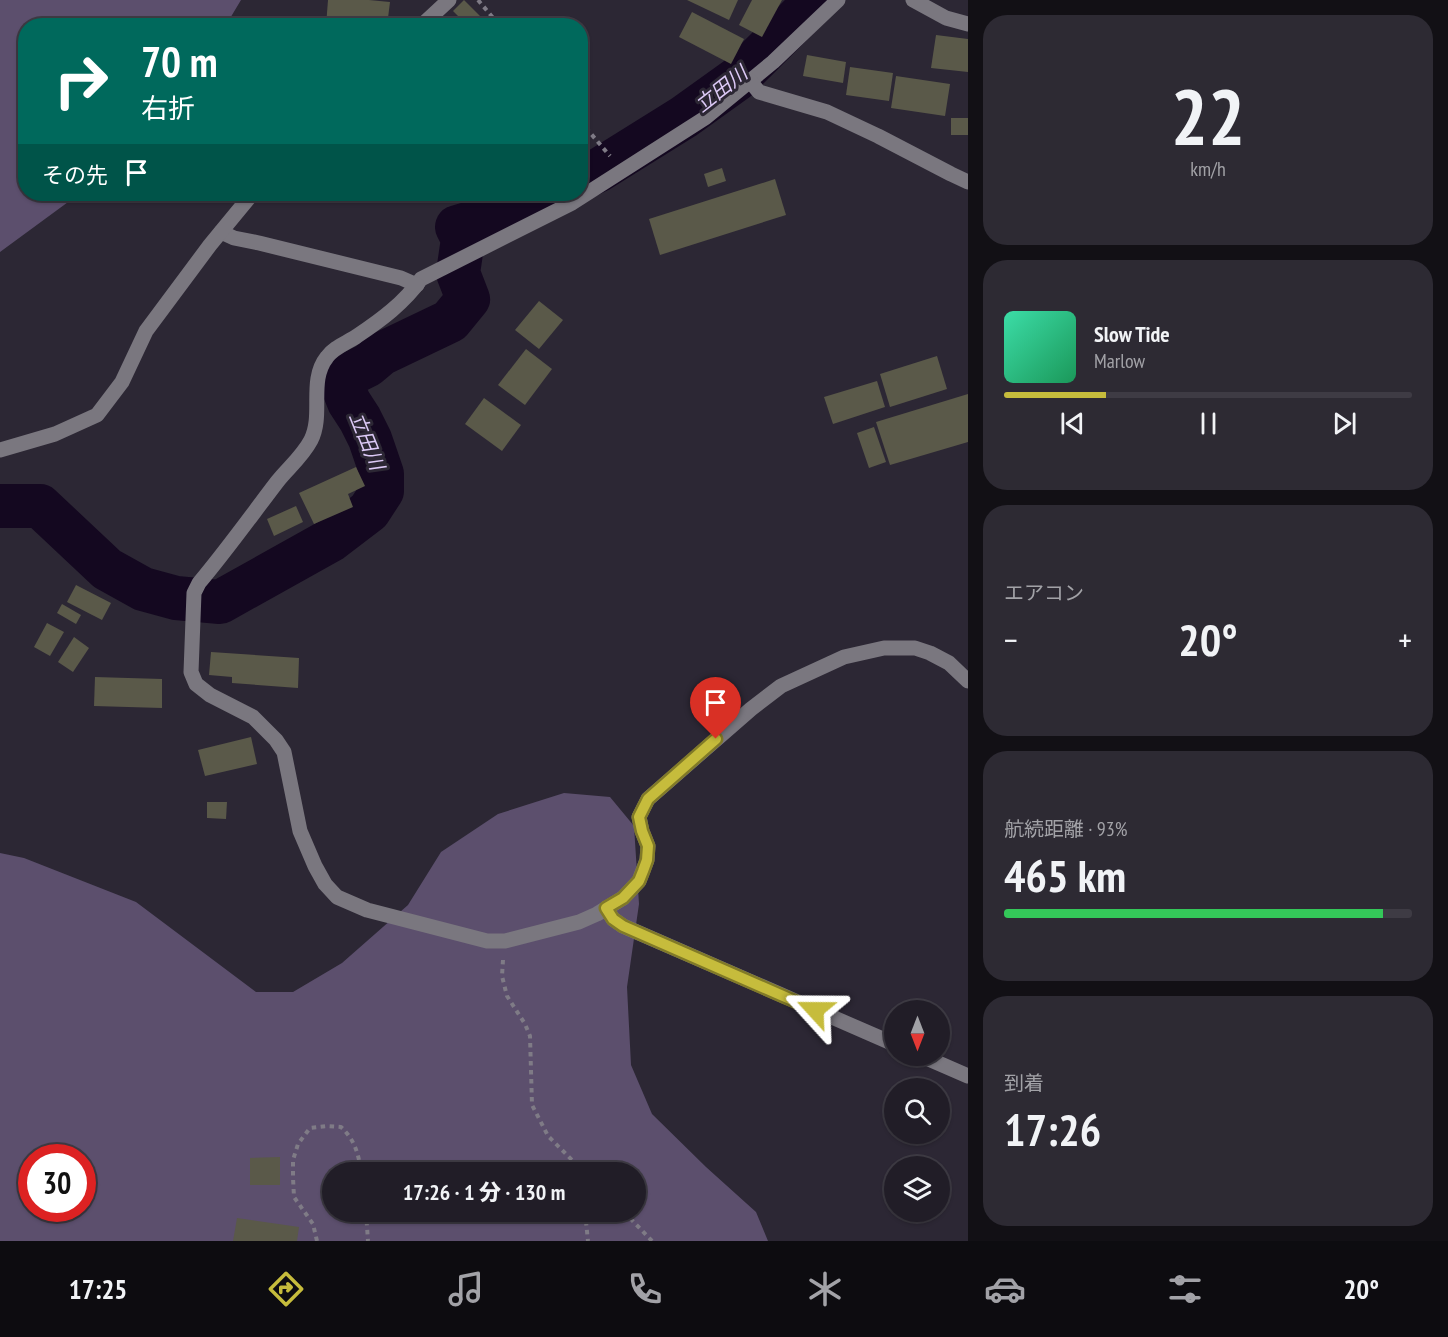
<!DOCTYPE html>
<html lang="ja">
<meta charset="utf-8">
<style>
body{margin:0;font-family:"PT Sans Narrow","Noto Sans JP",sans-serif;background:#2d2a33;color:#f1f3f6;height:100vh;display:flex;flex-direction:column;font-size:22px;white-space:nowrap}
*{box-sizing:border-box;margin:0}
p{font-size:20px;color:#a2a2a7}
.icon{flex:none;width:33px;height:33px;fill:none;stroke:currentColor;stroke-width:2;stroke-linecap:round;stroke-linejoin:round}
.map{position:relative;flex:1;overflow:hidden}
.sheet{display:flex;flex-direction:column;gap:15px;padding:15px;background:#121015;width:480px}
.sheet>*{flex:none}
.hud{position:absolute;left:18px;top:18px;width:570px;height:183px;border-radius:24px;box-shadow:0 2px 4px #0004,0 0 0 2px #3e3b44;background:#00695c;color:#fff;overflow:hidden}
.needle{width:39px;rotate:180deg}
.fabs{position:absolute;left:884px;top:1000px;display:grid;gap:12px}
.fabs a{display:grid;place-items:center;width:66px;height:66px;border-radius:50%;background:#211d27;box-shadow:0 2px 4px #0004,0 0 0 2px #3e3b44;font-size:30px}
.speed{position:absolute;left:18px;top:1144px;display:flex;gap:12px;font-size:30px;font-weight:700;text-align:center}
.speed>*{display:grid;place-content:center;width:78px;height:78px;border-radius:50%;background:#211d27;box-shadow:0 2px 4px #0004,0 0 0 2px #3e3b44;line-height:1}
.speed .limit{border:9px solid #d22;background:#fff;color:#111}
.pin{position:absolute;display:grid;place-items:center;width:51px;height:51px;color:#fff;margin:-62px -26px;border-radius:50% 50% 50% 0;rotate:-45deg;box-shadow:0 0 6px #0007}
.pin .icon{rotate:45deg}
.me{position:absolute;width:66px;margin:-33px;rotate:294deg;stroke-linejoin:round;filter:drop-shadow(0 0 4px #0008)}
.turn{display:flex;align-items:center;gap:21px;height:126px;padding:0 24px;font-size:27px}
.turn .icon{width:78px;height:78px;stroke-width:2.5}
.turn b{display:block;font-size:42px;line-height:51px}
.then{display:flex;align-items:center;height:57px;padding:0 24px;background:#0003;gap:12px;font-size:22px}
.big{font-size:45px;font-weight:800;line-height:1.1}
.sheet .widget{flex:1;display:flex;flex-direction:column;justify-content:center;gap:9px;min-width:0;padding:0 21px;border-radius:24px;background:#2d2a33}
.sheet .dial{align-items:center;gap:0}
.dial b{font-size:78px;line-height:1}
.song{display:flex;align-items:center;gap:18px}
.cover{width:72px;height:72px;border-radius:9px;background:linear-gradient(135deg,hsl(160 70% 55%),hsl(150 70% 35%))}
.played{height:6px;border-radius:3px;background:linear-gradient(90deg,#c6bc3c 25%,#3e3b44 25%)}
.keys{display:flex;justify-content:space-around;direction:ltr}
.heat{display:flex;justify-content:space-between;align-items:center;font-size:33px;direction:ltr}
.charge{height:9px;border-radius:4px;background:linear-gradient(90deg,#34c759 93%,#3e3b44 0)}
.trip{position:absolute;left:322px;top:1162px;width:324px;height:60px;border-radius:30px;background:#211d27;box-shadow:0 2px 4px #0004,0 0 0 2px #3e3b44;font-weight:800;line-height:60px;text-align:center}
.tab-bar{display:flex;height:96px;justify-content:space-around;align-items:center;background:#0d0c10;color:#a2a2a7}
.tab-bar .icon{width:42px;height:42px}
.tab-bar .active{color:#c6bc3c}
.tab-bar b{font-size:27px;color:#f1f3f6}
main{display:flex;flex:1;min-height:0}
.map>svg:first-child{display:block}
.forest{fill:#5c4f6d;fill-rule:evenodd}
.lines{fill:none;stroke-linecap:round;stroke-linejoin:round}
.river{stroke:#140820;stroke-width:44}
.building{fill:#5a5949}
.path{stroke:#7f7b86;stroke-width:4;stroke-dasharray:4.5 4.5;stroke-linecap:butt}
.minor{stroke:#7a777f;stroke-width:15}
.route-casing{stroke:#817a27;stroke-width:15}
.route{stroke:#c6bc3c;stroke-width:10}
.labels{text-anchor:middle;stroke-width:6;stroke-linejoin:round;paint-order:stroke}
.water-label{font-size:20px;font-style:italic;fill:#ddcaf7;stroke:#2c2734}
</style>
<main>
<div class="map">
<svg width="968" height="1241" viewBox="0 0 968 1241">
<rect width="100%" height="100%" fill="#2c2734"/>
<g class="forest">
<path d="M0,0h241l-15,25 -200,1v168h53l-79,58z"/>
<path d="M564,793l46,4 24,29 5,78 -12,83 4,78 21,49 54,53 50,45 12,29h-768v-388l24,5 112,44 120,90h37l49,-29 66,-58 33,-53 57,-38zM32,1158h50v51h-50zM333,1173h303v39h-303z"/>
</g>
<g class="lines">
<g class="river">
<path d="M580,179l19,-9 85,-53 53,-38 79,-79"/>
<path d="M0,506h40l67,63 36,20 33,9 44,4 111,-62 38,-29 13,-20v-17l-12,-35 -10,-20 -11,-17 -8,-20 5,-6 22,-11 13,-11 69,-33 18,-22 -10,-26 5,-34 -6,-12 44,-13 51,-20"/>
</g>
</g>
<g class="building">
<path d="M328,0h41l21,2 -3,24h-61z"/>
<path d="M464,0l16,16 -9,10h-3l-15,-15z"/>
<path d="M687,0h51l-9,20z"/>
<path d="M752,0h30l-20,37 -23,-12z"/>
<path d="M692,12l52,27 -13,25 -52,-27z"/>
<path d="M936,35l32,4v33l-37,-4z"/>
<path d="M807,55l39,7 -3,21 -40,-7z"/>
<path d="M850,67l43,6 -4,28 -43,-6z"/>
<path d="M896,76l54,8 -5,32 -54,-8z"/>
<rect x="951" y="118" width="17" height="17"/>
<path d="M722,168l4,13 -18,6 -4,-13z"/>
<path d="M775,179l11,36 -126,40 -11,-36z"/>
<path d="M539,301l24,19 -24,29 -24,-19z"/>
<path d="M526,349l26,20 -27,36 -27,-20z"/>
<path d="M937,356l10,33 -57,18 -10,-33z"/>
<path d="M877,381l8,26 -52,17 -9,-27z"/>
<path d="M968,394v48l-78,23 -14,-43z"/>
<path d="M484,398l37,27 -19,26 -37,-27z"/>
<path d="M874,427l12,35 -17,6 -12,-35z"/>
<path d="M356,467l9,19 -17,8 5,13 -39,17 -15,-31z"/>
<path d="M296,506l7,16 -29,14 -7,-17z"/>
<path d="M76,585l35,18 -9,17 -35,-18z"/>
<path d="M62,604l19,11 -5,9 -19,-11z"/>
<path d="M47,623l17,9 -14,24 -16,-9z"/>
<path d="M74,637l15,11 -16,24 -15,-10z"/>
<path d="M211,652l88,6 -1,30 -66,-5v-6l-23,-2z"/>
<path d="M95,677l67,2v29l-68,-2z"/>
<path d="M251,737l6,27 -52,12 -7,-26z"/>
<path d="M207,802h20l-1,17 -19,-1z"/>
<path d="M280,1157v28h-30v-27z"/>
<path d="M237,1218l62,9 -2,14h-64z"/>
</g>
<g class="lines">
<g class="path">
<path d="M478,0l22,26"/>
<path d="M580,121l30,35"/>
<path d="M503,960l-1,16 5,20 18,28 5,12 2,69 16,31 37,37"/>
<path d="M366,1212l2,29"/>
<path d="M585,1212l3,29"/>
<path d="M624,1212l28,29"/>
<path d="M317,1241l-4,-17 -19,-27 -1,-19v-18l5,-16 12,-16 17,-2 14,1c14,13 18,28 20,46"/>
</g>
<g class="minor">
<path d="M838,0l-65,62 -68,56 -133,85 -151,76c-17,24 -40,41 -64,57 -10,7 -23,11 -30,21 -19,24 -3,57 -16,83 -9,17 -23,28 -34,42 -26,34 -51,69 -78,101l-5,10 -3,79 5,12 14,11 43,22 23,23 8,12 16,79 15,35 10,18 12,13 30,13 120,31h18l74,-19 18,-8 26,-16 16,-17 8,-21 1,-14 -6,-15 -3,-14 9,-18 103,-90 30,-23 63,-29 40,-9h31l15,5 19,10 19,18"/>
<path d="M913,0l33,18 22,6"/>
<path d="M421,26l28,-26"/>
<path d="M750,81l9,11 68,20 51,24 73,38 17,8"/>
<path d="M221,232l13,6 25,5 142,35 16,7"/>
<path d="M0,450l55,-16 42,-19 25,-33 24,-51 64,-86 42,-51"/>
<path d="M606,908l7,11 10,7 271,118"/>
<path d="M922,1056l46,20"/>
</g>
</g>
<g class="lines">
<g class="route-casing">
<path id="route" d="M716,739l-68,60 -9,18 3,14 6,15 -1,14 -4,11 -4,10 -16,17 -17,10 7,11 10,7 192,84"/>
</g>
<use href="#route" class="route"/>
</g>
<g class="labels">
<g class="water-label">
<text transform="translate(721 89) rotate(-38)" y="7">立田川</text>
<text transform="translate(367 441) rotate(68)" y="7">立田川</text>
</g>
</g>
</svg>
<div class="fabs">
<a><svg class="needle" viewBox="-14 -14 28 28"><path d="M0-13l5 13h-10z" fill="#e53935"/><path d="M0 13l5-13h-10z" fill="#a2a2a7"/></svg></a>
<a><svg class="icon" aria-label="search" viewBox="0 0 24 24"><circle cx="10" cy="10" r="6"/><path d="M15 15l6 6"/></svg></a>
<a><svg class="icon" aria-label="layers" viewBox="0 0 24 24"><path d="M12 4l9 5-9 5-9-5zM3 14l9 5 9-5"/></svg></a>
</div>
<div class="speed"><div class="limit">30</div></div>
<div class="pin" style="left:716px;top:739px;background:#d93025"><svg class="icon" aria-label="arrive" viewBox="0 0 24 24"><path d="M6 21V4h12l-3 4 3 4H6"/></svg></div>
<svg class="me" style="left:815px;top:1010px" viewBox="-20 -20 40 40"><path d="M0-17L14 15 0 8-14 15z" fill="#c6bc3c" stroke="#fff" stroke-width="4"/></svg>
<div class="trip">17:26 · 1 分 · 130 m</div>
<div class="hud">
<div class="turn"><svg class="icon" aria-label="right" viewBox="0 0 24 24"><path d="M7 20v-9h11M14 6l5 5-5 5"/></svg><div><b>70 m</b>右折</div></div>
<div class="then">その先<svg class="icon" aria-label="arrive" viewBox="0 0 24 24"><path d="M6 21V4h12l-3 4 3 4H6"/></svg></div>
</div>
</div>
<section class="sheet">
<div class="widget dial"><b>22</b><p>km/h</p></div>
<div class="widget">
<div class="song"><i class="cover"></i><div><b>Slow Tide</b><p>Marlow</p></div></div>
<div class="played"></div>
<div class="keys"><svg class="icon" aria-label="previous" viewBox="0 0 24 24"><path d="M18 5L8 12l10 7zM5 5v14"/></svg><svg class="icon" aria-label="pause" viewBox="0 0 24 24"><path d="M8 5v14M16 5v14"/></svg><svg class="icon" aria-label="next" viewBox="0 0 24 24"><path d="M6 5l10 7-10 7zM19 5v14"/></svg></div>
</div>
<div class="widget"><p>エアコン</p>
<div class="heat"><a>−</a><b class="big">20°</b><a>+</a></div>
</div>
<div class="widget"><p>航続距離 · 93%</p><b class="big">465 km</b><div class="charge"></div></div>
<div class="widget"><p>到着</p><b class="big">17:26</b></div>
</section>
</main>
<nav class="tab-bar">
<b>17:25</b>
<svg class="icon active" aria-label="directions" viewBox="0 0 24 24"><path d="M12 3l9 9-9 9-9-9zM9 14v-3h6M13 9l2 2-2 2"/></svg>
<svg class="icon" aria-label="music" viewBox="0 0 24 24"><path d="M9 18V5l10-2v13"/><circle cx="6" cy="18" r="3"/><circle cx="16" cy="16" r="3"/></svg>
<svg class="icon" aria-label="phone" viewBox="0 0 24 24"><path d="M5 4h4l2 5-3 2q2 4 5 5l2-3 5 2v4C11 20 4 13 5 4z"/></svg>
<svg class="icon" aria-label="climate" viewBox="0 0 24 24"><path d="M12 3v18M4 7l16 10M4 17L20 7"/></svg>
<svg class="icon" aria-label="car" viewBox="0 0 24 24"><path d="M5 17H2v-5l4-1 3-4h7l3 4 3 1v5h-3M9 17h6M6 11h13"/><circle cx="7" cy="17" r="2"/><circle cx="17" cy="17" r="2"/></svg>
<svg class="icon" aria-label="filters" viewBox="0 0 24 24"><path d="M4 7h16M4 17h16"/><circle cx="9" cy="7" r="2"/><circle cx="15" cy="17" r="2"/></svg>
<b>20°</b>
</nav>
